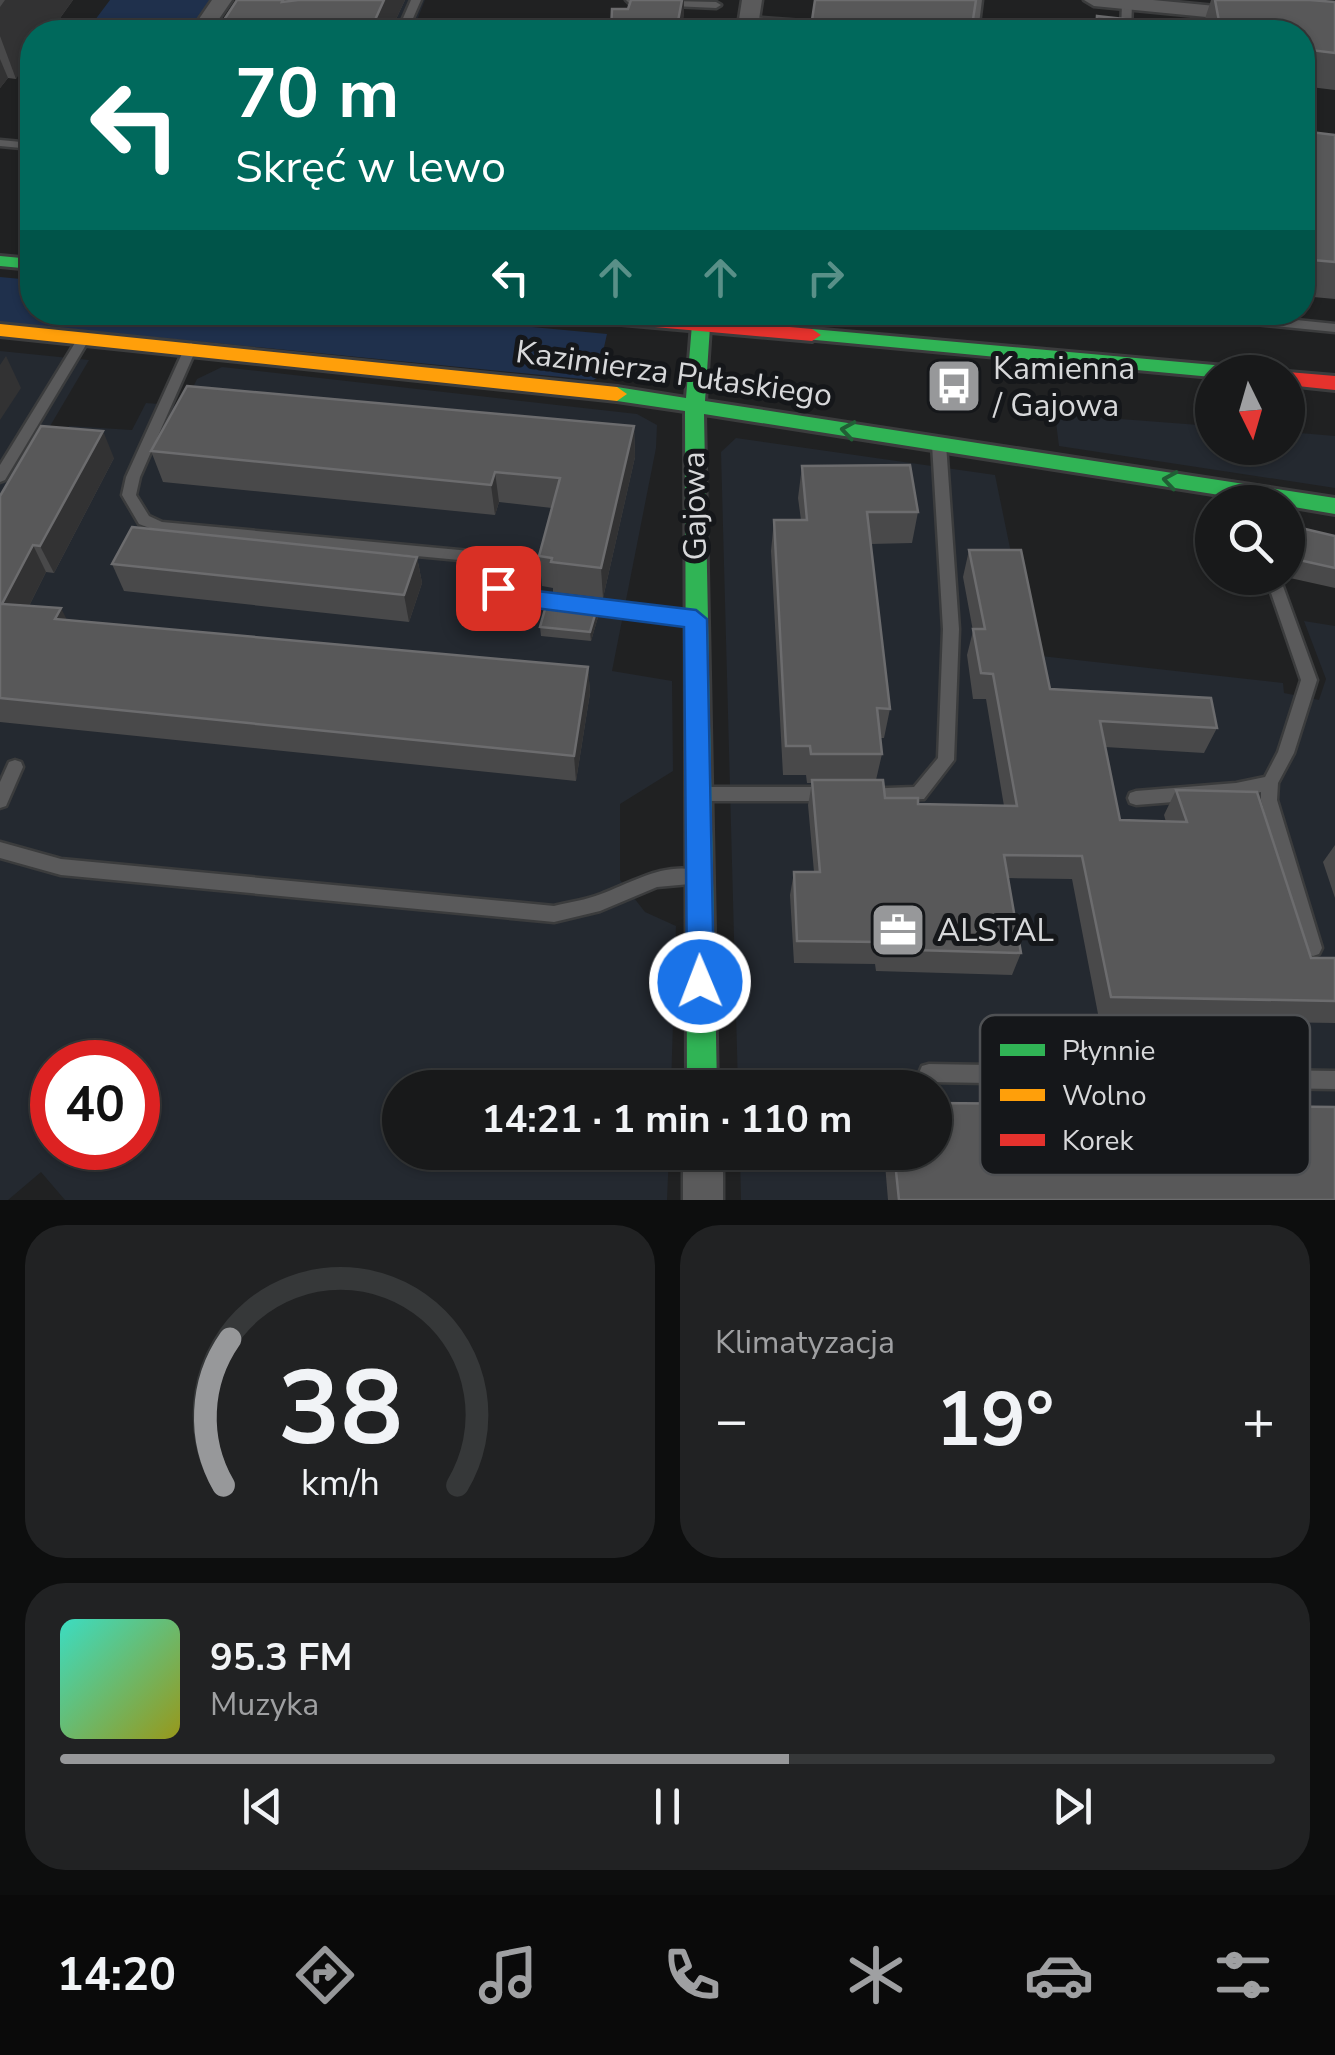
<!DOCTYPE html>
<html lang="pl">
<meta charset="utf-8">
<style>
body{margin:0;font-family:"Nunito Sans",sans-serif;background:#212223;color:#f1f3f6;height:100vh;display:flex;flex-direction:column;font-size:38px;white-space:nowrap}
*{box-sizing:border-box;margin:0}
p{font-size:32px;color:#9fa0a2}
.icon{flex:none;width:55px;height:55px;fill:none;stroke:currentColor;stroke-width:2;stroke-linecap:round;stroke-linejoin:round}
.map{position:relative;height:1200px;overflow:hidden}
.panel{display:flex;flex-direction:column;gap:25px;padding:25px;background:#0d0e0e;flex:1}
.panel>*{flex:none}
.banner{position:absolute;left:20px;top:20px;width:1295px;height:305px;border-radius:40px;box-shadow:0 2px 8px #0004,0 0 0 2px #363839;background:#00695c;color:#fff;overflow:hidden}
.needle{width:65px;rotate:175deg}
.tools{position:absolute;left:1195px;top:355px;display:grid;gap:20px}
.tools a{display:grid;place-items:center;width:110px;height:110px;border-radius:50%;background:#18191a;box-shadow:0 2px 8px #0004,0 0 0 2px #363839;font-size:50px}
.speed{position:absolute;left:30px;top:1040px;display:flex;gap:20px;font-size:50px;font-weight:700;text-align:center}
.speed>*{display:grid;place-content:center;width:130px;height:130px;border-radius:50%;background:#18191a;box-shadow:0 2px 8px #0004,0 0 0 2px #363839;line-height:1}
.speed .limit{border:15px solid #d22;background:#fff;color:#111}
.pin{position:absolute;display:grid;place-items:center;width:85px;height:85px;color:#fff;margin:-42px;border-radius:20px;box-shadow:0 5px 15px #0006}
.me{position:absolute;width:110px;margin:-55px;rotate:359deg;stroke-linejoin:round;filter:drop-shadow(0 0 8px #0008)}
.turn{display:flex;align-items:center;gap:35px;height:210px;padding:0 50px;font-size:45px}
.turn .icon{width:130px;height:130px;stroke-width:2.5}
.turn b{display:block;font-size:70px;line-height:85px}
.lanes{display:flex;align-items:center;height:95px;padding:0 50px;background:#0003;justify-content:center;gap:50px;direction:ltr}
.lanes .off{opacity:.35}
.big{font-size:75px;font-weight:700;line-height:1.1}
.panel .tile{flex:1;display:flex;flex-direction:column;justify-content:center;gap:15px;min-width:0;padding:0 35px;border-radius:40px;background:#212223}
.panel .dial{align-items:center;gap:0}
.dial svg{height:260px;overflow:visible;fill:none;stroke:#363839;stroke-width:7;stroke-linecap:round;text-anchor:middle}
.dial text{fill:#f1f3f6;stroke:none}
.song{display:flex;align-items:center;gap:30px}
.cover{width:120px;height:120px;border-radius:15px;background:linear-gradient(135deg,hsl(170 70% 55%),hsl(60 70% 35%))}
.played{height:10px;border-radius:5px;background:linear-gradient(90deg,#97989a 60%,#363839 60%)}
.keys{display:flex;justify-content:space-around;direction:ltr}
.heat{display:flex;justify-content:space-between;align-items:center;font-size:55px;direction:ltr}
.panel .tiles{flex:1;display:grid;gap:25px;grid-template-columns:1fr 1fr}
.tile:last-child{grid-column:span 2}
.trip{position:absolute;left:382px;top:1070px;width:570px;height:100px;border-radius:50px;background:#18191a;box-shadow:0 2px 8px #0004,0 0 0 2px #363839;font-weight:700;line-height:100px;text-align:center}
.tab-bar{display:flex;height:160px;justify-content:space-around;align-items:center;background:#0a0a0a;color:#9fa0a2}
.tab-bar .icon{width:70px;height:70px}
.tab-bar .active{color:#97989a}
.tab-bar b{font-size:45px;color:#f1f3f6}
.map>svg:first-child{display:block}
.built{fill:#242930;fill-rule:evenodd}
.green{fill:#1f304c}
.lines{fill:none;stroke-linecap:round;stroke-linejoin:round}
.lane-casing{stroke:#3b3c3d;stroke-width:5}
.street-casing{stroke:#3b3c3d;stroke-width:5}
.fast-casing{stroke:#3b3c3d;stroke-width:6}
.slow-casing{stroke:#3b3c3d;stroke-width:6}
.jam-casing{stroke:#3b3c3d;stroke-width:6}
.lane{fill:#5a5a5b;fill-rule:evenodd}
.street{fill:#5a5a5b;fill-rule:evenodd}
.fast{fill:#30b455;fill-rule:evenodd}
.slow{fill:#ff9f0a;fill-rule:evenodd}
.jam{fill:#e5322d;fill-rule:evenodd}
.wall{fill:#49494a}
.shaded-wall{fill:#323233}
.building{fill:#585859;stroke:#6c6c6e;stroke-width:2.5}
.oneway{stroke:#215e35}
.route{fill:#1a73e8;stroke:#114b97;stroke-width:2.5}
.labels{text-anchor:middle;stroke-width:10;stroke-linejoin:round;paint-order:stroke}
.poi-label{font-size:32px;fill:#d7d8da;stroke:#15171a;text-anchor:start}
.street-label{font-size:32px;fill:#d7d8da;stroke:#15171a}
.key{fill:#15171a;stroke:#4f5154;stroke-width:2.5}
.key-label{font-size:28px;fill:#d7d8da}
</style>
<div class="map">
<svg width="1335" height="1200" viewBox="0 0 1335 1200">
<rect width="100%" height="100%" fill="#202122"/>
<g class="built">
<path d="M297,0h128l-8,20 51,3 -4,9h-186z"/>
<path d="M0,351l89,9 -89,151z"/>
<path d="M222,367l415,47 20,11 -1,23 -44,223 60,10 1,90 -53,33v76l25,32 31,14 -5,161 -271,1v64l269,1 -2,47h-602l-24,-28 -33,28h-8v-653l69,-121 63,4 14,-27 38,3 13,-27zM52,1062h86v86h-86z"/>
<path d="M1055,414l157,12v22h76v-16l47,4v52l-276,-42z"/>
<path d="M736,438l259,37 37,180 251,28 1,10 35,7 7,-21 -22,-58 31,5v574h-594l-1,-47 195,-1v-64l-197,-1 -17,-635z"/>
</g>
<g class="green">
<path d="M110,0h102l-22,32h-104z"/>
<path d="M0,277l32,3v32h342l233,22 -10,44 -4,2 -593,-58z"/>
</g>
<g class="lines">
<g class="lane-casing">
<g id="lane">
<path d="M411,0h10l-14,32h-10z"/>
<path d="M626,0l90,2 5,3 -5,3 -86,-4z"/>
<path d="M972,0h10l-4,32h-10z"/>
<path d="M1127,0l5,3 -1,29h-10l1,-29z"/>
<path d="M749,17l81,6 5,3 -5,3 -84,-7 -2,-2z"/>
<path d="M0,140l32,3v6l-32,-3z"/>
<path d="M1171,312h50l114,12v8l-158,-16z"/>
<path d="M84,334l6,4 -85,142 -5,2v-17l78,-127z"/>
<path d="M191,343l6,4 -57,130 -4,18 13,21 13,6 308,29 24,7 16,33 183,22 5,2 3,4 -3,4 -5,2 -188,-23 -5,-2 -17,-34 -13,-5 -310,-29 -21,-8 -17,-29 4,-18 59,-130z"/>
<path d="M939,439l7,5 13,185 -5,131 -30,39 -57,2 -6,-2 -2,-5 2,-5 53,-2 24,-29 5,-129 -11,-185z"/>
<path d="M1266,578h14l37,102 -23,73 -16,30 -1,17 45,148 -3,6 -6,2 -6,-2 -3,-6 -43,-148v-8l-25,5 -100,8 -6,-2 -2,-5 2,-5 6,-2 100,-8 29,-6 13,-25 23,-72z"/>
<path d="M15,760l6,2 2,5 -17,39 -6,2v-26l9,-20z"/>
<path d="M702,787h127l6,2 2,5 -2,5 -6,2h-127l-6,-2 -2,-5 2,-5z"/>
<path d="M0,842l61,17 493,47c16,-4 32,-6 47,-12 32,-12 64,-33 100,-23l3,6 -3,6 -44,4 -57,24 -46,11 -493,-47 -61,-17z"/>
<path d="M929,1064l406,7v18l-406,-7 -7,-2 -3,-7 3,-7z"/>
</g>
</g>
<g class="street-casing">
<g id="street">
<path d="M212,0h20l-22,32h-20z"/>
<path d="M742,0h20l-5,32h-20z"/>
<path d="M1084,0h69l94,9 10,6 -10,6 -153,-15z"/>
<rect x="683" y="1152" width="40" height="48"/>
</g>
</g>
<g class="fast-casing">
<g id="fast">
<path d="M0,256l32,3v10l-32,-3z"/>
<path d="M693,312h18l-6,89 630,97v16l-47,-8v-4h-24l-560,-88 13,674h-30l-2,-677 -68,-10 -10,-7 10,-7 69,11z"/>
<path d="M812,329l413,37 10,6h-23v5l-407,-38 -2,-4z"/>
</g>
</g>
<g class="slow-casing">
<path id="slow" d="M0,324l617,63 10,7 -10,7 -617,-65z"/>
</g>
<g class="jam-casing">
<g id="jam">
<path d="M545,312h82l185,17 9,6 -9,6 -258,-23z"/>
<path d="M1288,372l47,4v14l-47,-5z"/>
</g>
</g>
<use href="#lane" class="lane"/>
<use href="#street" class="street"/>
<use href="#fast" class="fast"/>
<use href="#slow" class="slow"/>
<use href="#jam" class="jam"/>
</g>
<g class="wall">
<path d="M0,0h73l-23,32h-18l-16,47 -8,-1 -8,10z"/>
<path d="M237,0h168l-15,32h-174z"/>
<path d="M1211,0h99l25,2v88l-33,-4v-54h-97l-2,-7z"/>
<path d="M812,20l159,12h-160z"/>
<path d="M1302,131l33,4v164l-33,-3z"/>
<path d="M634,426l1,31 -32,141 -50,-6v-4l-11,-2 -3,-30 13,-48 -53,-6 -4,13 -332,-33 -12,-31z"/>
<path d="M114,458l-60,115 -8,-1 -17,34 38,14 521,47 2,26 -14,88 -576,-59v-226z"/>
<path d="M802,466l116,46 -6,31 -41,1 19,165 -6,29h-4l2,16 -6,26 9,18 33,6 86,2 -18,-107h-13l-6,-44 6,-24 -10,-54 6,-27 81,139 167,39 -13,25 -99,-6 15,73 46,2 -2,-7 12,-25 135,168h24v65l-236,-4 -27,-140 -64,-1 13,75 -9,22 -136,-4 -1,-7 -81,-1 -4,-68 4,-23h20l-6,-67 4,-22h-5l-1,-8h-23l-12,-224 3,-31h27l-3,-22z"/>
<path d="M1301,528l34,8v52l-45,-10 1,-32z"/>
<path d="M417,557l5,26 -13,39 -285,-31 -12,-27z"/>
<path d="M598,617l-7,24 -50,-5 -1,-9z"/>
<path d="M1335,845v53l-12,-36z"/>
<path d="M884,1152h51l400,48h-447z"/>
</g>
<g class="shaded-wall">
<path d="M5,0h68l-23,32h-18v24l-16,23 -16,-43v-29z"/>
<path d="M384,0h21l-15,32h-19v-3z"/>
<path d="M682,0h2v16l-3,16h-5z"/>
<path d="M0,59l8,19 -8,10z"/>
<path d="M6,356l15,32 -21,32v-55z"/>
<path d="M634,426l1,31 -32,141 -2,-30z"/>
<path d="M103,431l11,27 -60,115 -14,-27z"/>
<path d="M495,472l4,30 -4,13 -4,-30z"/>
<path d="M33,545l13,27 -29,58 -15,-26z"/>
<path d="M417,557l5,26 -13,39 -5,-27z"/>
<path d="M61,608l13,26 -19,-15z"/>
<path d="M597,608l1,9 -7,24 -1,-9z"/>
<path d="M588,667l2,26 -14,88 -2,-25z"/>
</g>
<g class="building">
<path d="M237,0h46l-1,2 16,-2h86l-13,29 -77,-4 -4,7h-74z"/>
<path d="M631,0h51l-6,32h-65l1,-23h16z"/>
<path d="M815,0h161l-5,32h-41l1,-2 -119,-10z"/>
<path d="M1215,0h95l25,2v51l-33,-4v-17h-81z"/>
<path d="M1097,16l46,5v11h-47z"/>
<path d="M1302,131l33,4v127l-33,-3z"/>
<path d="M187,386l447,40 -33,142 -50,-6 1,-4 -13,-2 21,-78 -65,-6 -4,13 -340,-34z"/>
<path d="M41,426l62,5 -63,115 -7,-1 -31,59 59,4 -6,11 533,48 -14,89 -574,-58v-202z"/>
<path d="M910,465l8,47h-51l23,197 -13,-1 5,46h-71l-1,-8h-24l-12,-226h33l-5,-54z"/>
<path d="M132,527l285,30 -13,38 -292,-31z"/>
<path d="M1301,528l34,8v32l-36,-8z"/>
<path d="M969,550h52l29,139 161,9 6,30 -117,-7 20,99 67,2 -11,-32 81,2 54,166h24v43l-224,-4 -29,-141 -78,-1 17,98 -140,-4 -1,-7 -83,-1 -3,-69h26l-8,-92h71l2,18h33v6l99,2 -24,-132 -12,-1 -8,-44h12z"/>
<path d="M547,602l50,6 -7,24 -50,-5z"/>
<path d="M935,1103l400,4v93h-436l-5,-48h41z"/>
</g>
<defs><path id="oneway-chevron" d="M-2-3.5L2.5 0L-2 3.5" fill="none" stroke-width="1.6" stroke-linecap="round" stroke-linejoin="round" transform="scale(2.5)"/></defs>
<g class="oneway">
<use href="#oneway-chevron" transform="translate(848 430) rotate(-171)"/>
<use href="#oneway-chevron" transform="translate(1170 480) rotate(-171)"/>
</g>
<path class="route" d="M498,579l14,9 184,22 11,9 7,363 -4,9 -10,4 -9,-4 -4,-9 -3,-355 -179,-23 -8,-2 -10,-14z"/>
<defs>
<g id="bus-square" transform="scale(2.875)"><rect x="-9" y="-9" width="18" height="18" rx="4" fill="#97989a" stroke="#15171a"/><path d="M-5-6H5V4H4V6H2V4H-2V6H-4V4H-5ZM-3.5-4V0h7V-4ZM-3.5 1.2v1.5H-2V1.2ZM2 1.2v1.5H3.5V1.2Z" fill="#fff"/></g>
<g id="office-square" transform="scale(2.875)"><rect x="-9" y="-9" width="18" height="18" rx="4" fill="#97989a" stroke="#15171a"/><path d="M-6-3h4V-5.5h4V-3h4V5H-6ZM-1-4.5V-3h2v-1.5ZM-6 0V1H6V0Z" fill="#fff"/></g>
</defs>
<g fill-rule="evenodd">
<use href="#bus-square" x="954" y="386"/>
<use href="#office-square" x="898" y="930"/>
</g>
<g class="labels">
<g class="poi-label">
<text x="993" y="379">Kamienna<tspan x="993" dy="37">/ Gajowa</tspan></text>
<text x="937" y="941">ALSTAL</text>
</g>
<g class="street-label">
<text transform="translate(674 373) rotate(8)" y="11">Kazimierza Pułaskiego</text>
<text transform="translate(694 506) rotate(-91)" y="11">Gajowa</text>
</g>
</g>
<rect x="980" y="1015" width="330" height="160" rx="15" class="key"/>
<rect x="1000" y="1044" width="45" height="12" fill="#30b455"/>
<rect x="1000" y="1089" width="45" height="12" fill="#ff9f0a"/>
<rect x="1000" y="1134" width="45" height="12" fill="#e5322d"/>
<g class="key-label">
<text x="1062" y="1060">Płynnie</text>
<text x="1062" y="1105">Wolno</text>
<text x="1062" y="1150">Korek</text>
</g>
</svg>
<div class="tools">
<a><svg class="needle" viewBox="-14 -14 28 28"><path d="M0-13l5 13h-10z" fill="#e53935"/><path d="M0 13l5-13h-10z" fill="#9fa0a2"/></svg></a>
<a><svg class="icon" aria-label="search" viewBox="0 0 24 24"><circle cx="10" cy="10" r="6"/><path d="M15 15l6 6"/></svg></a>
</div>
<div class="speed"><div class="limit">40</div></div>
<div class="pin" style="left:498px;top:588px;background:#d93025"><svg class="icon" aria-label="arrive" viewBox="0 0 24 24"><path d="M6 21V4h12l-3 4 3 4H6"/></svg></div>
<svg class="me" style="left:700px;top:982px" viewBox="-20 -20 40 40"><circle r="17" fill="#1a73e8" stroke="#fff" stroke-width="3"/><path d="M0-11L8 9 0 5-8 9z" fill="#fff"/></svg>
<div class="trip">14:21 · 1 min · 110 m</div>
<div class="banner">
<div class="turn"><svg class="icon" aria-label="left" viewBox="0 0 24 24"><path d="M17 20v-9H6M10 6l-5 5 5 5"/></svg><div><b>70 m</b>Skręć w lewo</div></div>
<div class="lanes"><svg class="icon" aria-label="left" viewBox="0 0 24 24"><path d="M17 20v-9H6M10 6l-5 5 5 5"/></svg><svg class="icon off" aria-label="ahead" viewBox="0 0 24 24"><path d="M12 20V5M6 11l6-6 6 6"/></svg><svg class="icon off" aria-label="ahead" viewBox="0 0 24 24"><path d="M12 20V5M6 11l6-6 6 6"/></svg><svg class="icon off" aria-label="right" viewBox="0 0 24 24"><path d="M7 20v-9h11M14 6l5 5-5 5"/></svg></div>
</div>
</div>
<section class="panel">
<div class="tiles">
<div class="tile dial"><svg viewBox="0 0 100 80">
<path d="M14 69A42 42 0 1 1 86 69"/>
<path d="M14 69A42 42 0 0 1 16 24" stroke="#97989a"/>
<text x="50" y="56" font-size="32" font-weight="700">38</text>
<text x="50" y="72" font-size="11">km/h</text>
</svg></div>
<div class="tile"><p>Klimatyzacja</p>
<div class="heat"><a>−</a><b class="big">19°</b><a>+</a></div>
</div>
<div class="tile">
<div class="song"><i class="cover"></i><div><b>95.3 FM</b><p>Muzyka</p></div></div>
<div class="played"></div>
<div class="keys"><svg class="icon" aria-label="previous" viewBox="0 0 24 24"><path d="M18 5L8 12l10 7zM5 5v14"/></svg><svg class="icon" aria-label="pause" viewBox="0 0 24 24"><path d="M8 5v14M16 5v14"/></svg><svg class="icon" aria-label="next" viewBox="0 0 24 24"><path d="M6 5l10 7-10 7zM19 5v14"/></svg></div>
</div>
</div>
</section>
<nav class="tab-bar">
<b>14:20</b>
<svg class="icon active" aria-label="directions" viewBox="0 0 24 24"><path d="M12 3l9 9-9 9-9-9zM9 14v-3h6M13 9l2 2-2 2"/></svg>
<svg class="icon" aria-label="music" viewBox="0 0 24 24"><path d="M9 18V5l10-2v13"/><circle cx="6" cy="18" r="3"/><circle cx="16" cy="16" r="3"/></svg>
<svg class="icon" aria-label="phone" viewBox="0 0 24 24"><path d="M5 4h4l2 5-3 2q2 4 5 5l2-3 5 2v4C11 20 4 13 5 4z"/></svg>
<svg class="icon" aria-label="climate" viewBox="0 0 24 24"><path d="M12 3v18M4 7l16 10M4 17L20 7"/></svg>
<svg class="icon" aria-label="car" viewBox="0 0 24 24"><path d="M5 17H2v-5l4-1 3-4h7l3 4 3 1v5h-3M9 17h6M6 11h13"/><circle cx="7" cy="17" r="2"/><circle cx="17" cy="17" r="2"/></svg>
<svg class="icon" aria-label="filters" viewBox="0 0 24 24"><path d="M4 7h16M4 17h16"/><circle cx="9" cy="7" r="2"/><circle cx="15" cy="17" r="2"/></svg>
</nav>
